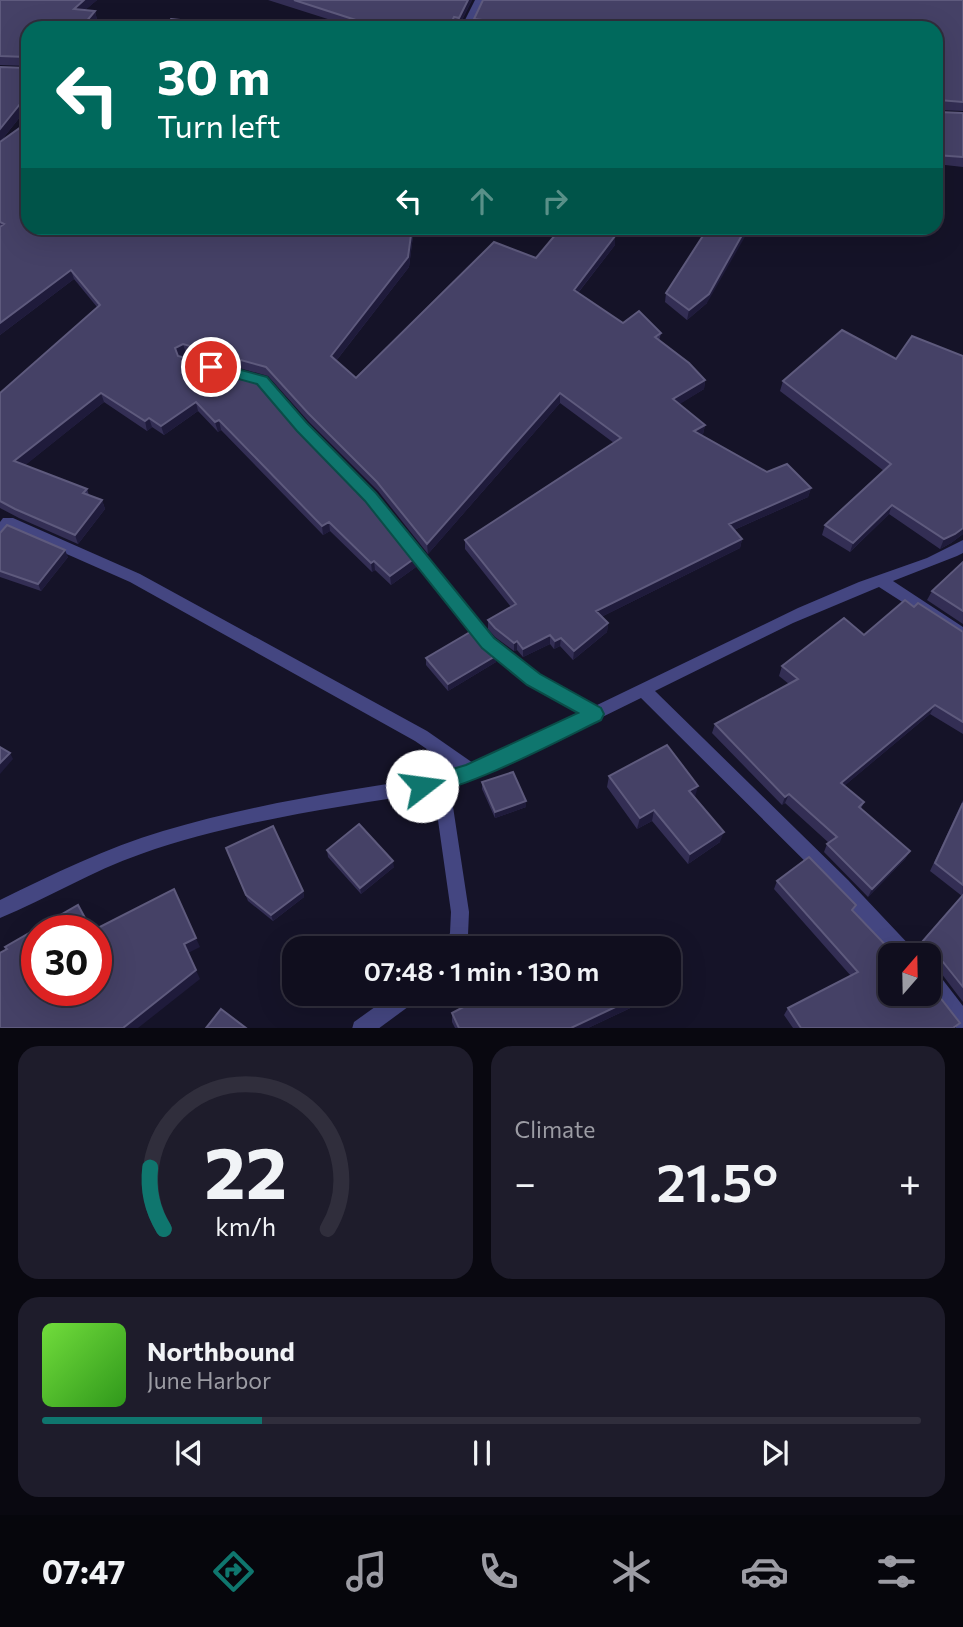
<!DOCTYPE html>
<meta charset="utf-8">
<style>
body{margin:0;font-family:Commissioner,sans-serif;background:#1e1c2b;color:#f1f3f6;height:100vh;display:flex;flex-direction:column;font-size:26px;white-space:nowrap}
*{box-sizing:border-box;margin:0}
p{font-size:23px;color:#9c9ca4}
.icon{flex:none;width:38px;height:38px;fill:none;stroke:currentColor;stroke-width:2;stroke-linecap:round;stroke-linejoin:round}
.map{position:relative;height:1028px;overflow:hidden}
.drawer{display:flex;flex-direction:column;gap:18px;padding:18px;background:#090810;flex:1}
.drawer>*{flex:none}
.banner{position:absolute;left:21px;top:21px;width:922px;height:214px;border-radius:21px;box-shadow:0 7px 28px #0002,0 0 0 2px #302e3c;background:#00695c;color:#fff;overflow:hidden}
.needle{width:46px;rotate:20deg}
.tools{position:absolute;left:878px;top:943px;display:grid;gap:14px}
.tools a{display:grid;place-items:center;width:63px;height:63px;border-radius:14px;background:#100e1e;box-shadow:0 7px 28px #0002,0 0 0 2px #302e3c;font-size:35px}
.speed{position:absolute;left:21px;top:915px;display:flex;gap:14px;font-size:35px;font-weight:700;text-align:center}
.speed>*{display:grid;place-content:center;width:91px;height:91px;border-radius:50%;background:#100e1e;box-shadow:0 7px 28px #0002,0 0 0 2px #302e3c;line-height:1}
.speed .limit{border:10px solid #d22;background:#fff;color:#111}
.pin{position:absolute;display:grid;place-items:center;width:60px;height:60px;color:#fff;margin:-30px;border:4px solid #fff;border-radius:50%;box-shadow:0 2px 7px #0007}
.me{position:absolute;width:77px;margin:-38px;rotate:75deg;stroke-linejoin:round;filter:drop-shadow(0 0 5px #0008)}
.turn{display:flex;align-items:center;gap:24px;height:147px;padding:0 21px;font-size:32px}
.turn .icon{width:91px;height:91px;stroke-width:2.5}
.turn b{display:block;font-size:49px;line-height:60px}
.lanes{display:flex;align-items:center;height:66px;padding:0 21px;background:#0003;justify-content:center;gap:35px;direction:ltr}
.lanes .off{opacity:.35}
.big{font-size:52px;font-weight:600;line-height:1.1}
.drawer .tile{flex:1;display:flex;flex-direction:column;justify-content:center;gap:10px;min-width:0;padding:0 24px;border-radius:21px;background:#1e1c2b}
.drawer .dial{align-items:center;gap:0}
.dial svg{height:182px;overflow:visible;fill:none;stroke:#302e3c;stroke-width:7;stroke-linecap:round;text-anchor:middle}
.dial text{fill:#f1f3f6;stroke:none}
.song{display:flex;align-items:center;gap:21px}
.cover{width:84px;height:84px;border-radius:10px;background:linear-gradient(135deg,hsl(100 70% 55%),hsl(110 70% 35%))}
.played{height:7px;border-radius:4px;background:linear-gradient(90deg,#0f766e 25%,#302e3c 25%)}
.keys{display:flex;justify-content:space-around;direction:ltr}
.heat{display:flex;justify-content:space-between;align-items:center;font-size:38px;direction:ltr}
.drawer .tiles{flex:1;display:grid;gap:18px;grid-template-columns:1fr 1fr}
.tile:last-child{grid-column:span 2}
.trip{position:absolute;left:282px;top:936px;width:399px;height:70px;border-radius:21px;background:#100e1e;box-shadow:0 7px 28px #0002,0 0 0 2px #302e3c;font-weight:600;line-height:70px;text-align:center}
.dock{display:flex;height:112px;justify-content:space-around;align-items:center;background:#06060c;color:#9c9ca4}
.dock .icon{width:49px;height:49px}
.dock .on{color:#0f766e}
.dock b{font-size:32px;color:#f1f3f6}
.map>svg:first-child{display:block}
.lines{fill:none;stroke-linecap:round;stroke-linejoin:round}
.street{fill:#444681;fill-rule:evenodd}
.wall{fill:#332e54}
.shaded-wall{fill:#1f1b3b}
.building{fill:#454166;stroke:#5e5a7d;stroke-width:2}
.route{fill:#0f766e;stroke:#0a4d48;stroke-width:2}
</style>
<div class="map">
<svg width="963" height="1029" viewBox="0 0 963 1029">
<rect width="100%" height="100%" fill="#151328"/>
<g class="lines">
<g class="street">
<path d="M475,0h10l-14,28h-10z"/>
<path d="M239,371l27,7 41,46 69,69 117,146 47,36 55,31 203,-98 61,-26 68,-24 36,-18v13l-6,3 -64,25 70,46v14l-84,-54 -86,36 -138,68 193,189 66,70 3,6h-22l-59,-64 -195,-194 -114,56 -77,33 19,125 -1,23 -6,13h-19l7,-15 1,-21 -17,-120c-98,15 -199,29 -293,62 -49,17 -93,44 -141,64v-18c53,-26 106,-52 163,-69 90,-27 184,-41 277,-55l16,-7 -41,-28 -285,-159 -120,-53 -10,7v-14l3,-4h10l127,56 287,157 46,32 107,-49 -52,-29 -45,-38 -117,-146 -69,-71 -39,-46 -23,-6 -2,-3 2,-3z"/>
<path d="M929,969l7,2 27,35v23l-7,-1 -27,-35z"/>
<path d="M393,994h25l-2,7 -38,28h-26l2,-7z"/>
</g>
</g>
<g class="wall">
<path d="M0,0h97l-12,10 10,1 2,9 -6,8h-63v79l-28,35 28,86h386l-5,39 -73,94 20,17 180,-120 79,-13 -37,48 45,30 38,10 -2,8 46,39 -1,9 -25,15 26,21 -2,9 -2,1 66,37 44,16 -3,9 -74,33 8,9 -2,9 -139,69 7,6 -1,9 -34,28 -13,-14 -6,3 -4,-5 -27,13 -6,-7 -3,1 -19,-14 -7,-8v-9l23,-13 -46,-58v-9l149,-97 -54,-40 -132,151 -50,-63 -69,-69 -41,-46 -82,-23 -6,4 114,66 121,135 1,9 -25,18 -16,-15 -3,2 -42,-41 -7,4 -102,-105 -3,2 -20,-21 -34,24 -12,-8 -5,4 -43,-29 -79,63 62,24 2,6 13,5 3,9 -27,35 -59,-26 -19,-10v-115l97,-86 -23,-28 -74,56v-268l27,1v-2l-27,-1z"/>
<path d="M268,0h204l-13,26h-5l-1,2h-97z"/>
<path d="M483,0h480v111l-25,-1 1,2 24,1v54l-27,-3v-136h-462v-9z"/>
<path d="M666,293l41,10 -20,17 -22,-18z"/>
<path d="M963,356v178l-12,9 -11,6 -51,-35 -39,38 -28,-17 3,-10 59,-54 -104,-80 3,-10 113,-22z"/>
<path d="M0,533l68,24 -27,34 -41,-14z"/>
<path d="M963,562v62l-36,-24 5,-9z"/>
<path d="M914,607l49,25v102l-33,-20 -86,72 20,16 -3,7 49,42 -5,8 -37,38 -44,-45 3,-8 2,-1 -44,-40 -3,2 -70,-72 3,-9 74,-40 -10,-8 3,-10 82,-31z"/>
<path d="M497,655l-1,7 -48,29 -22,-26v-7z"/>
<path d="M609,776l86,21 25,45 -32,22 -36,-43 -15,8 -30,-42z"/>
<path d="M482,782l44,19v6l-31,11 -13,-29z"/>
<path d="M963,800v202l-25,-33 -5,-1 -1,19 23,41h-162l-9,-13 4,-7 63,-32 -77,-87 3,-8 76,30 38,83 31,-52 40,-46 -32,-25z"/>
<path d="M226,848l77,43 1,6 -31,24 -25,-20z"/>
<path d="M327,850l67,17 -33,27 -33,-37z"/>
<path d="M641,1003l-53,25h-133l-3,-6v-9l52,-7z"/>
</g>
<g class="shaded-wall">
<path d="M84,0h13l-21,18 -2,-9z"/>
<path d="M468,0h4l-13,26v-8z"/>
<path d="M95,11l2,9 -6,8h-10z"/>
<path d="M454,17v9l-1,2h-4z"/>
<path d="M28,94v13l-28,35v-13z"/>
<path d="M412,228h2l-5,39 -77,99 -1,-10z"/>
<path d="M746,228h4l-43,75 -20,17 2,-10z"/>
<path d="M615,236v9l-42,54 1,-9z"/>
<path d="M71,270l3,9 -74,56v-12z"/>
<path d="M183,344l3,9 -8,5 -3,-10z"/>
<path d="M705,380l-1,9 -32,20 1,-10z"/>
<path d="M101,393l3,9 -86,69 -4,-10z"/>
<path d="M560,393v10l-132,151 -1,-10z"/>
<path d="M196,402l2,9 -34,24 -3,-9z"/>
<path d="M149,418l3,9 -5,4 -2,-10z"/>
<path d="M219,420l2,10 -3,2 -3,-10z"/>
<path d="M705,425l-2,9 -11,7 2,-10z"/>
<path d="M811,488l-3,9 -81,36 2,-9z"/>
<path d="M102,500l3,9 -27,35 -3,-9z"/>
<path d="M892,505l-3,9 -39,38 3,-9z"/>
<path d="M329,522l1,9 -7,4 -1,-9z"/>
<path d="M963,528v6l-12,9 -11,6 4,-10z"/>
<path d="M742,539l-2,9 -145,72 1,-9z"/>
<path d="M65,550l3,7 -27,34 -3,-7z"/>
<path d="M415,558l1,9 -25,18 -1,-9z"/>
<path d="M374,561l1,9 -3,2 -1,-9z"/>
<path d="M608,623l-1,9 -34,28 1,-9z"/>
<path d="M550,635v9l-27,13v-8z"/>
<path d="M561,638l-1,8 -6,3 1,-8z"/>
<path d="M517,641v9l-3,1v-8z"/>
<path d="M497,655l-1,7 -48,29v-7z"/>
<path d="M935,705l-5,9 -93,78 4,-9z"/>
<path d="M10,753l3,6 -13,15v-11z"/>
<path d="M698,786l-3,11 -6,-6z"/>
<path d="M789,794l-4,9 -3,2 3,-8z"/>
<path d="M526,801v6l-31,11v-6z"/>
<path d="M654,810l-2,11 -15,8 3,-11z"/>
<path d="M724,832l-4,10 -32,22 2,-10z"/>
<path d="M910,851l-5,8 -37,38 4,-8z"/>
<path d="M393,861l1,6 -33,27 -1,-6z"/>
<path d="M303,891l1,6 -31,24 -2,-6z"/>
<path d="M196,938l4,9 -12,6 -4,-9z"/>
<path d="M196,970l4,9 -62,49h-15z"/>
<path d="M643,994l-2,9 -53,25h-17z"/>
</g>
<g class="building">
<path d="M0,0h84l-10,9 21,2 -14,17h-53v66l-28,35v-62l27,1 -1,-11 -26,-1z"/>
<path d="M294,0h174l-9,18 -5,-1 -5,11 -8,-1v1h-80l1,-6z"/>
<path d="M483,0h480v102l-24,-2 -3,3v-75h-404l1,-2 -59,-7z"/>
<path d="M171,19l86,9h-91z"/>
<path d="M936,103l3,9 24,1v44l-27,-2z"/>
<path d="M28,122v106h384l-4,29 -77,99 25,22 138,-136 42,16 25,-30h28l26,8 -41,54 49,33 16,-12 22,22 -6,4 34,26 16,17 -32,19 32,26 -11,6 73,41 20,-8 24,24 -82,36 13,15 -146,72 12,12 -34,28 -13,-13 -6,3 -5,-6 -27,14 -6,-8 -3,2 -19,-15 -7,-8 28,-16 -51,-64 156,-102 -61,-45 -133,151 -50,-62 -69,-69 -42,-46 -83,-23 -8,4 3,8 77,21 39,46 69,71 52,64 -25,18 -16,-15 -3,2 -42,-41 -7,4 -103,-106 -4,2 -19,-20 -35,24 -12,-8 -4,3 -44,-28 -87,68 73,28 -4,4 19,7 -27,35 -60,-26 -15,-8v-108l100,-88 -29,-35 -71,53v-96l4,-3 -4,-2v-80z"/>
<path d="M708,228h38l-37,66 -20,16 -23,-17z"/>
<path d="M842,330l54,29 16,-23 51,20v172l-8,6 -11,5 -52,-34 -39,38 -28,-18 66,-61 -108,-83z"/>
<path d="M7,525l58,25 -27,34 -38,-13v-38z"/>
<path d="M963,562v49l-31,-20z"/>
<path d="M905,600l9,7 4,-4 45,29v90l-28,-17 -94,78 23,19 -5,5 51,44 -38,38 -45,-45 10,-7 -48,-43 -4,3 -70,-73 83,-45 -16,-13 62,-48 20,17z"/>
<path d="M472,631l25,24 -49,29 -22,-26z"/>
<path d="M667,745l31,41 -9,5 35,41 -34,22 -36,-44 -14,8 -31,-42z"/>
<path d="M0,747l10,6 -10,10z"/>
<path d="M513,772l13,29 -31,11 -13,-30z"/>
<path d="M963,803v82l-28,-22z"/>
<path d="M359,824l34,37 -33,27 -33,-38z"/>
<path d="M273,826l30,65 -32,24 -25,-20 -20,-47z"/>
<path d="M809,857l47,48 -4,5 44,46h-5v38h38v-38h-19l4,-5 10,-1 -2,-8 41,-47v92l-20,-25 -10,-3 -1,28 28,36 -7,5h-152l-13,-20 70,-36 -81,-91z"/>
<path d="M174,889l22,49 -12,6 12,26 -73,58h-123v-75l7,-4 -2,-2 73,-42 14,26h-55v59h59v-59h-4z"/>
<path d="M488,994h9l7,12 27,-12h112l-72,34h-112l-7,-15z"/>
<path d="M221,1009l25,19h-40z"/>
</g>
<path class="route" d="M211,362l56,15 40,46 69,70 118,145 46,36 61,34 3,6 -3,6c-32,15 -158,83 -186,72l-3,-6 3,-6 51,-15 112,-52 -51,-28 -45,-37 -117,-147 -68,-70 -40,-47 -51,-14v-7z"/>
</svg>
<div class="tools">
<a><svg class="needle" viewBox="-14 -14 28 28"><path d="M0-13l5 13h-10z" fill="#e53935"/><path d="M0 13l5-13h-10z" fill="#9c9ca4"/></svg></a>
</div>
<div class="speed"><div class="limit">30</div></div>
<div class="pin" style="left:211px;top:367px;background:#d93025"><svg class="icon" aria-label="arrive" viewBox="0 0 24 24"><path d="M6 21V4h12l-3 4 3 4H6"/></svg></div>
<svg class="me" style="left:422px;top:786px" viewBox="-20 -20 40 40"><circle r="19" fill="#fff"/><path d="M0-13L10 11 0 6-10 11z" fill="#0f766e"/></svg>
<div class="trip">07:48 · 1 min · 130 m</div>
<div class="banner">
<div class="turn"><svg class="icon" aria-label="left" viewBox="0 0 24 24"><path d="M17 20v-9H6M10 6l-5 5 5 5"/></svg><div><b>30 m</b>Turn left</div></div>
<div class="lanes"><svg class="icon" aria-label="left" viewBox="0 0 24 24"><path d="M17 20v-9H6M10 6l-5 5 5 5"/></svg><svg class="icon off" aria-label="ahead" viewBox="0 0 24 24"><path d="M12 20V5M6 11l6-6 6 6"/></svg><svg class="icon off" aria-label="right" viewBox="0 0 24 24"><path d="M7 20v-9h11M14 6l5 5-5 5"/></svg></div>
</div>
</div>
<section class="drawer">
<div class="tiles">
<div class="tile dial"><svg viewBox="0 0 100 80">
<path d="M14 69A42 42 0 1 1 86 69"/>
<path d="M14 69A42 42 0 0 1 8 42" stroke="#0f766e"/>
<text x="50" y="56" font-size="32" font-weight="700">22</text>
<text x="50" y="72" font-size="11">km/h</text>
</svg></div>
<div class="tile"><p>Climate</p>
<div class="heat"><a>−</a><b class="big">21.5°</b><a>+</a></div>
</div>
<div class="tile">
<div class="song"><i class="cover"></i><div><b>Northbound</b><p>June Harbor</p></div></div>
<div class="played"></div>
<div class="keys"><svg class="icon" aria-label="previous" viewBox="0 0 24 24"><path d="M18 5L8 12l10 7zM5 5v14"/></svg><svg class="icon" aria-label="pause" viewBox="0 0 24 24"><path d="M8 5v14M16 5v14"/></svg><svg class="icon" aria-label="next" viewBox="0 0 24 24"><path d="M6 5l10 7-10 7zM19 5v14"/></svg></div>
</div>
</div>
</section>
<nav class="dock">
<b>07:47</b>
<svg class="icon on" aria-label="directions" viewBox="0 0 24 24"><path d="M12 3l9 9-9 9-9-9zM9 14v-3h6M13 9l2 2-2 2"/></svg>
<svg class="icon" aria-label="music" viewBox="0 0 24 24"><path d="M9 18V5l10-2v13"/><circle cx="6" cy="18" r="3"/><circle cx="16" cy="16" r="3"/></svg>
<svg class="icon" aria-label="phone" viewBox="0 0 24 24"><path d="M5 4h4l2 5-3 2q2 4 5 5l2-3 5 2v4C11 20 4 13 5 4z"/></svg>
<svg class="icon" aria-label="climate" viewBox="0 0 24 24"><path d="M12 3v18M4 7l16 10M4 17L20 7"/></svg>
<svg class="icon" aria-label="car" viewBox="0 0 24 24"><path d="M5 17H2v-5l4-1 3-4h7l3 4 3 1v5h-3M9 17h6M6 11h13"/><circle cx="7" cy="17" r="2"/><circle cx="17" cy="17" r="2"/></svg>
<svg class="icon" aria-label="filters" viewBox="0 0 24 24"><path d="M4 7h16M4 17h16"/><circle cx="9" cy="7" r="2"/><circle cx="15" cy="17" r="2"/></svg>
</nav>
